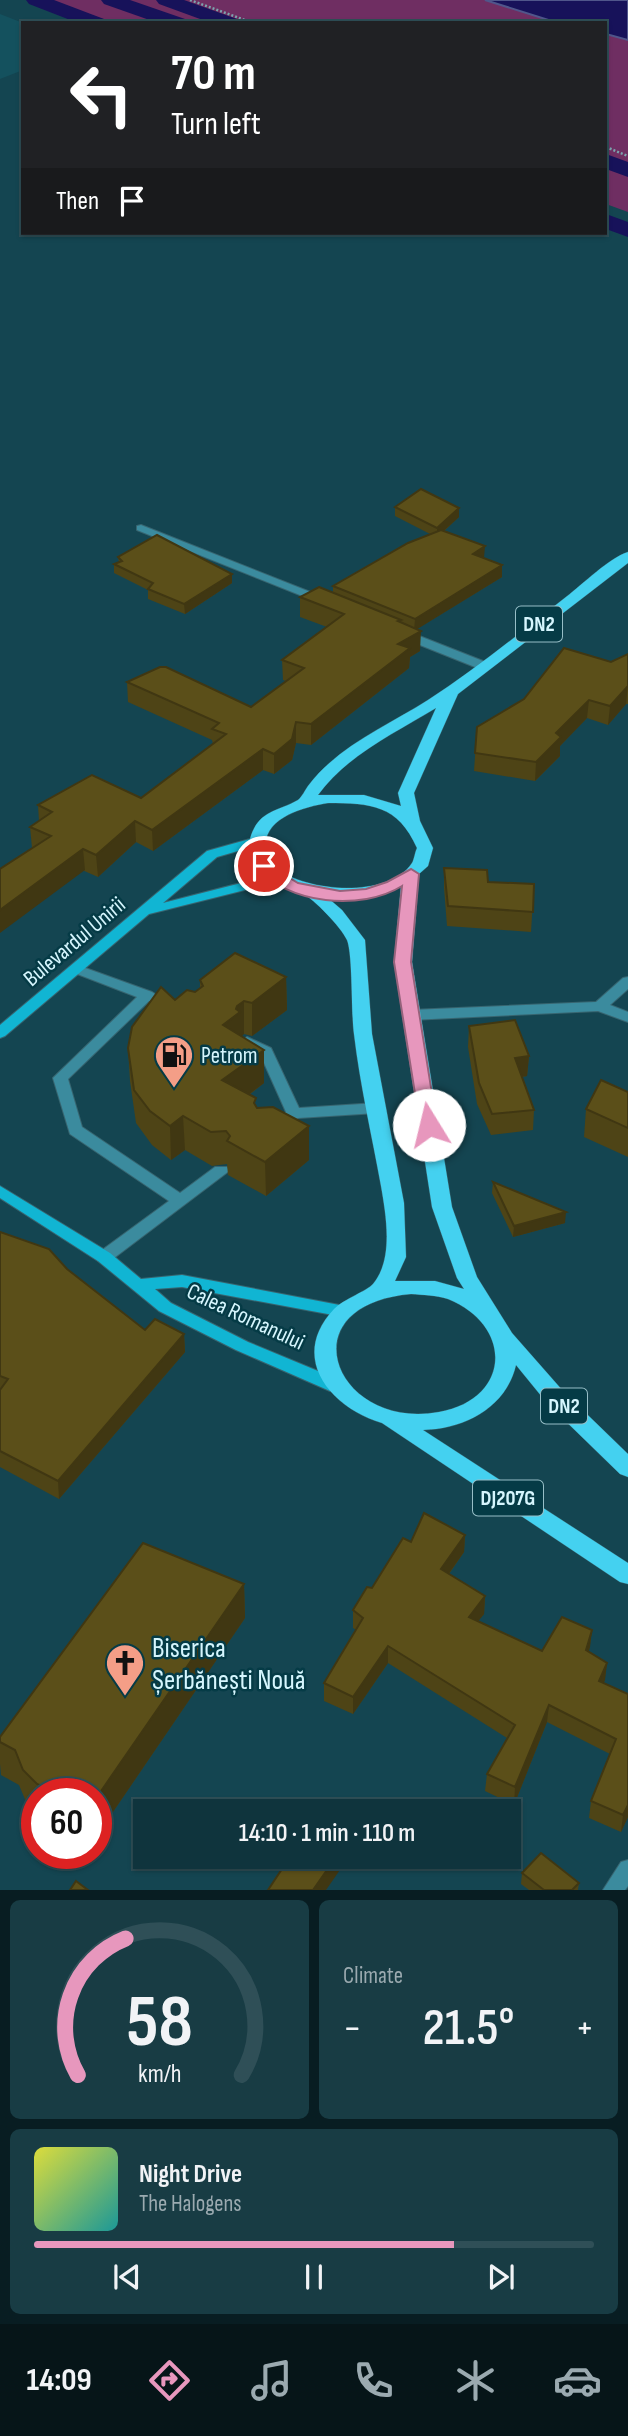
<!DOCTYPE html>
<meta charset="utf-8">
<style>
body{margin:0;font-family:"Sofia Sans Condensed",sans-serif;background:#183c44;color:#f1f3f6;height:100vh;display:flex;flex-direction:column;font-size:26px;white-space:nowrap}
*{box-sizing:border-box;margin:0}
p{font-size:23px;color:#9baab0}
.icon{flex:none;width:38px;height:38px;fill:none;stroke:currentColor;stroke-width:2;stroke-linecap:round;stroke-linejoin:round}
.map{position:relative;height:1890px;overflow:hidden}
.drawer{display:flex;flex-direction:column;gap:10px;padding:10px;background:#081d22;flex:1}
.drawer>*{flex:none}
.hud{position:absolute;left:21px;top:21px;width:586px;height:214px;border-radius:0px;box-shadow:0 2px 5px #0004,0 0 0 2px #2f4f57;background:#202124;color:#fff;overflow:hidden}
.speed{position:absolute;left:21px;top:1778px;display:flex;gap:14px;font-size:35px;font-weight:700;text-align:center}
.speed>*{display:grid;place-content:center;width:91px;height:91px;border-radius:50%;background:#0f343d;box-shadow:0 2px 5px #0004,0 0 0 2px #2f4f57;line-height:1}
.speed .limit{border:10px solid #d22;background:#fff;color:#111}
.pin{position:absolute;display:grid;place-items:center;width:60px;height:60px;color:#fff;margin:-30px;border:4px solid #fff;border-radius:50%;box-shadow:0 2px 7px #0007}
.me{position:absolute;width:77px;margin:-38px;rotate:351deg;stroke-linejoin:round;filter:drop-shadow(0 0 5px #0008)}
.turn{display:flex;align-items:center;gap:24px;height:147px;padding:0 35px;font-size:32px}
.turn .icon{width:91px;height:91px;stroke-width:2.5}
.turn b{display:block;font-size:49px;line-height:60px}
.then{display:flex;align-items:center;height:66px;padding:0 35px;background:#0003;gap:14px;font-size:26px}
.big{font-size:52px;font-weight:600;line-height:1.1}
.drawer .tile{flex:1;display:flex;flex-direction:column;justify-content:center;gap:10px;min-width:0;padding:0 24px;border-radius:10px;background:#183c44}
.drawer .dial{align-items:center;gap:0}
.dial svg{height:182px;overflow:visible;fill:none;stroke:#2f4f57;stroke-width:7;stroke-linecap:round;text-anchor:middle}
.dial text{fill:#f1f3f6;stroke:none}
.song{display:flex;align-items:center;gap:21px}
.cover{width:84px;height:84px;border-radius:10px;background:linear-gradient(135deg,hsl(60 70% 55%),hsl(180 70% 35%))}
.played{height:7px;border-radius:4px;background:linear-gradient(90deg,#e797bd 75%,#2f4f57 75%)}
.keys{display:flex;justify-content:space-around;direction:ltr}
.heat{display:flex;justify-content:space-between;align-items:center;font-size:38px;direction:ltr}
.drawer .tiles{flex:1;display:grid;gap:10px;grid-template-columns:1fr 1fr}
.tile:last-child{grid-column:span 2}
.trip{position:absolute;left:133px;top:1799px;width:388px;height:70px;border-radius:0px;background:#0f343d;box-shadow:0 2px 5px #0004,0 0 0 2px #2f4f57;font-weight:600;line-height:70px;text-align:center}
.menu{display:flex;height:112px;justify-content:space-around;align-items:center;background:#061518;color:#9baab0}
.menu .icon{width:49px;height:49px}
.menu .current{color:#e797bd}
.menu b{font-size:32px;color:#f1f3f6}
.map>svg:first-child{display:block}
.built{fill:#14515e}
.green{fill:#6f2e62}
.water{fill:#17125a;stroke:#50568b;stroke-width:2}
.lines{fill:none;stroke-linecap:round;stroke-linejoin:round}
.canal{fill:#17125a;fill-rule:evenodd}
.service-casing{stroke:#376570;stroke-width:2}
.minor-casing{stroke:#376570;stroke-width:2}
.secondary-casing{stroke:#376570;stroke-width:2}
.primary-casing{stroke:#376570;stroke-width:1}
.path{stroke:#7ca4ae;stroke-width:2.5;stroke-dasharray:2 2;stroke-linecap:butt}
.service{fill:#3b8b9e;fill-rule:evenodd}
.minor{fill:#3b8b9e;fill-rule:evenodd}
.secondary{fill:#11b5d3;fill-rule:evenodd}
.primary{fill:#44d1f0;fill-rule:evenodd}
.wall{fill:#4e4416}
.shaded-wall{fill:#403712}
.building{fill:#5b4f19;stroke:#403712;stroke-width:2}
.route{fill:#e797bd;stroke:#96627b;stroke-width:2}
.labels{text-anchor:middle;stroke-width:5;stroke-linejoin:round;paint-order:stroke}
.shield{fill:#053b46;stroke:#97bec7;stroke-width:2}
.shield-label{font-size:21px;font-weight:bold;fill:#d6f6fe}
.street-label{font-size:23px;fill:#d6f6fe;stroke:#053b46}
.poi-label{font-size:23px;fill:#d6f6fe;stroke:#053b46;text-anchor:start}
.near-poi-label{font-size:28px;fill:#d6f6fe;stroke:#053b46;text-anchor:start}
</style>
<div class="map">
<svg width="628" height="1890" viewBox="0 0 628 1890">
<rect width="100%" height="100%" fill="#144551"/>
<path class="built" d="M0,14l23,9v47l-23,9z"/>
<path class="green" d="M47,0h581v212l-22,-8v-181h-491z"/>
<path class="water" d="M485,0h143v40l-22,-6v-11h-48z"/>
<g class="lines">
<g class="canal">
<path d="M26,0h28l50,19 3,4h-29l-49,-19z"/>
<path d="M101,0h29l55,19 3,4h-30l-54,-19z"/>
<path d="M156,0h28l53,19 3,4h-29l-52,-19z"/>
<path d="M606,154l22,8v15l-22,-8z"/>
<path d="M606,214l22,8v15l-22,-8z"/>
</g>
<g class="service-casing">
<g id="service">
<path d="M141,525l187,74 2,2 -2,2h-8l-183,-73v-4z"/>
<path d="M404,630l84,33 2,3 -6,4 -4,-1 -80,-32 -2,-3z"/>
<path d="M77,965l75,27 9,6 -2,3h-10l-81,78 14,48 98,66 35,-26h12l2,4 -119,90h-12l-2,-4 2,-4 71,-52 -99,-67 -17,-56 84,-81 -65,-25 -2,-3 2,-3z"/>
<path d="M628,977v12l-18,16 18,7v10l-30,-11 -187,9 -7,-5 7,-5 185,-8 27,-24z"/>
<path d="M247,1037l24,11 28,60 78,-5 8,5 -8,5 -79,5 -18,14h-10l-3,-4 19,-16 -26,-58 -18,-9 -2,-3z"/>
</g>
</g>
<g class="minor-casing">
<path id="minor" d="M628,1860v26l-3,4h-22l18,-28z"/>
</g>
<g class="secondary-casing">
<g id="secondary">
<path d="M257,837l5,1 2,3 -2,3 -45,13 -54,46 113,-29 7,4 -2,3 -132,33 -144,122 -5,2v-13l207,-174z"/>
<path d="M0,1186l110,67 31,26 41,-4 168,32 2,4 -2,4 -6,2 -162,-30 -27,2 16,14 77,39 94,39 3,5 -3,5 -6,1 -6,-1 -94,-41 -77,-39 -61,-50 -98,-63z"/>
</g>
</g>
<g class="primary-casing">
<path id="primary" d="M628,552v11l-170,131 -44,99 6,28 13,27 -5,18 -9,8 -7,88 40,245 25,70 35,56 51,58 65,63v23l-8,-3 -73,-71 -31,-38c-10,43 -52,64 -93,65l205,133v21l-8,-2 -238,-159c-51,-15 -94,-65 -48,-114 10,-10 33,-18 39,-25 21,-25 13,-69 8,-98 -9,-50 -21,-101 -27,-152 -3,-21 -1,-79 -7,-94 -6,-13 -33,-41 -45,-47 -5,-3 -12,-2 -17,-5 -18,-8 -42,-26 -35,-49 8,-29 27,-27 48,-39 4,-3 7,-10 10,-14 30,-40 79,-60 120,-86 48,-31 93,-68 138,-103 17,-13 43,-39 62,-45zM436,708l-38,85 3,13 -37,-11h-46c29,-40 77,-62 118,-87zM328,803c43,0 70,2 89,45 -2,4 -3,12 -5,15 -24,36 -106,29 -136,5 -6,-4 -9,-11 -10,-18 -5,-32 38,-43 62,-47zM401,886l-7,76 38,245 25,71 7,11 -29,-8h-40l11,-24 -2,-54 -32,-169 -7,-94 -23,-30 -14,-12c26,1 49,-3 73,-12zM411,1294c12,1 25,1 37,5 66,27 63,100 -9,113 -104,19 -154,-107 -28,-118z"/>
</g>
<g class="path">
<path d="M190,0l63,23"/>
<path d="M606,147l22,9"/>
</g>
<use href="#service" class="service"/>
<use href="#minor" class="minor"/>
<use href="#secondary" class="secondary"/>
<use href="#primary" class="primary"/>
</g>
<g class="wall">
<path d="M395,507l64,1v9l-15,14 40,27 18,19 -85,52 3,22 -10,6 -1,11 -98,77 -15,-2 -4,17 -18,14 -11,-4 -110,81 -17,-9 -38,35 -66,-29 -2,-21 9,-6 -1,-16 103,-7 72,-54 -1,-4 -84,-38 -1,-20 124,25 35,-26 -3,-1 -1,-20 45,-33 -27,-10v-20l33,-5v-6l97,-52 -35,-18z"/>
<path d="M118,557l114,26 -47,31 -37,-15v-9l-34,-17v-9l5,-2z"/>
<path d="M628,654v50h-2l-18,21 -21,-7 -27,28v10l-25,25 -61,-10 3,-44z"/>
<path d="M444,868l44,14 46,2 -3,48 -84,-6 -3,-38z"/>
<path d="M286,977l1,33 -35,26 -8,-2 -3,2 23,47 -15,12 8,13 52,18v34l-43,36 -38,-21 -1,-11 -15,2 -27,-16 -14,10 -19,-15 -16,-22 -6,-42 -2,-33 47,-48 20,-8 5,-4v-8z"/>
<path d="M469,1026l60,30 -2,20 -5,1 12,33 -1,20 -42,5 -14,-31 -9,-57z"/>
<path d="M628,1092v65l-44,-20 2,-28z"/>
<path d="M493,1182l72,41 -52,14 -21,-44z"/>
<path d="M0,1232l67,37 78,61 39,4 1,18 -126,147 -59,-32z"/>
<path d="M465,1535l-1,17 -15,22 36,22 -1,18 -6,7 64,30 50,-21 -3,21 18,12 -3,20 24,11v123l-7,15 -32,-14 2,-17 19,-47 -63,-32 -33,83 -29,-14 2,-17 20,-36 -119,-75 -35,51 -29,-13v-18l32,-53 -3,-2v-18l19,-22z"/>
<path d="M244,1584l1,34 -143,210 -6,-1v-33h-59v20l-10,-10 -8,-19 -18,-10 -1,-11v-27z"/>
<path d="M522,1873l57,10 -1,7h-49l-8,-6z"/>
</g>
<g class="shaded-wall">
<path d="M459,508v9l-22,20v-9z"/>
<path d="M485,546l-1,12 -11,-4z"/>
<path d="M502,565v12l-88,54 1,-12z"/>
<path d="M232,574v9l-47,31 -1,-10z"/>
<path d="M421,631l-1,20 -10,6 -1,11 -98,77v-21l87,-80z"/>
<path d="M628,685l-2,19 -18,21 2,-19z"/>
<path d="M589,700l-2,18 -27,28v10l-25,25 1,-19 20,-29z"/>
<path d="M296,722v21l-4,17 -18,14v-20z"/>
<path d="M263,749v21l-110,81 -1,-21z"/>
<path d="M135,821l1,21 -38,35 -2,-22z"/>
<path d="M83,849l2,21 -85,63v-23z"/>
<path d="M286,977l1,33 -35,26v-33z"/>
<path d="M244,1001v33l-3,3 -18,-12 13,-16 1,-3z"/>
<path d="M264,1050v33l-41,31 -1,-34z"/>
<path d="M529,1056l-2,20 -14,2 2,-20z"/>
<path d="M183,1116l2,34 -14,10 -1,-34z"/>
<path d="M309,1126v34l-43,36 -1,-34z"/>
<path d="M566,1212l-1,11 -52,14 1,-11z"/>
<path d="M184,1334l1,18 -126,147 -1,-18z"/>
<path d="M465,1535l-1,17 -24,34 1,-17z"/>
<path d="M244,1584l1,34 -143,210 -3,-34z"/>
<path d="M485,1596l-1,18 -16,20 1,-17z"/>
<path d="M592,1630l-2,17 -6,20 2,-17z"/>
<path d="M388,1646v17l-35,51v-17z"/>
<path d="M607,1663l-2,17 -8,18 2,-17z"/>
<path d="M549,1705l-2,17 -33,83 1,-18z"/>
<path d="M628,1805v12l-7,15 2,-17z"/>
<path d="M336,1857h6v10l-16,23h-13z"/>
</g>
<g class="building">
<path d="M421,489l38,19 -22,20 -42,-21z"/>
<path d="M441,530l44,16 -12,8 29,11 -87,54 -82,-33 75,-43z"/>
<path d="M157,535l75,39 -48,30 -36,-15 5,-6 -39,-19 8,-3 -4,-4z"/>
<path d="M319,587l82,33 -3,1 23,10 -23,13 12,4 -99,76 -15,-2 -4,17 -18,15 -11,-5 -111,81 -17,-9 -39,34 -13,-6 -83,61v-41l51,-33 -21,-9 22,-15 -14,-7 54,-30 49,23 85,-64 -14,-5 7,-6 -92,-41 33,-15h6l85,40 53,-39 -22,-8 62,-46 -44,-17z"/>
<path d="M564,648l47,14 17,-8v32l-18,20 -21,-6 -33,33 5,4 -25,25 -61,-9 2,-26 47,-28z"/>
<path d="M444,868l43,2 1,12 46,2 -1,28 -85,-6z"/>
<path d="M235,953l51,24 -34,26 -8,-2 -7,5 -1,3 4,3 -17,13 41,25 -42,30 34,18 -2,5 3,5 16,-1 36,19 -44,36 -38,-21 3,-5 -4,-5 -15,1 -28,-16 -13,10 -20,-15 -16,-21 -6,-42 4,-21 29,-40 14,13 12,-10 8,2 8,-6 -3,-6z"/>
<path d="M515,1020l14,36 -14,2 19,52 -42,4 -13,-31 -10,-57z"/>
<path d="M601,1080l27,12v36l-42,-19z"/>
<path d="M493,1182l73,30 -52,14z"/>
<path d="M0,1232l49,17 18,20 78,61 10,-11 29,15 -126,147 -58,-30v-61l8,-11 -8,-3z"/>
<path d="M424,1513l41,22 -24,34 44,27 -16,21 73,34 20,-34 30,13 -6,20 21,13 -8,18 29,13v111l-5,10 -32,-14 25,-62 -67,-34 -34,82 -28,-13 28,-49 -127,-79 -35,51 -29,-14 39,-65 -10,-8 14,-23 5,1 31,-50 8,4z"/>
<path d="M143,1543l101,41 -145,210 -29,-6 -18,3 -15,-7 -14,-14 -8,-20 -15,-8v-5z"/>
<path d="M541,1853l38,30 -7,7h-28l-22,-17z"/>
<path d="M290,1857h46l-23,33h-45z"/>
<path d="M76,1881l12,9h-18z"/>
</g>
<path class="route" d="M264,862l34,21 42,8 26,-2 21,-7 24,-13 8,5 -8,88 26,163 -2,4 -6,1 -9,-5 -26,-163 8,-76c-40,25 -115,19 -146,-20z"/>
<defs>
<g id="fuel-pin" transform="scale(2.0125)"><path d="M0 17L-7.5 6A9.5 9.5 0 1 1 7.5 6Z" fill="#f49e87" stroke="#053b46"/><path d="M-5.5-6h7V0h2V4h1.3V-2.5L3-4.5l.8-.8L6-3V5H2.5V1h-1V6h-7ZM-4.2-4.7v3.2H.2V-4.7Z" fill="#111"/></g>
<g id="church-pin" transform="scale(2.0125)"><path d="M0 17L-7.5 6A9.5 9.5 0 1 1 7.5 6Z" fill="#f49e87" stroke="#053b46"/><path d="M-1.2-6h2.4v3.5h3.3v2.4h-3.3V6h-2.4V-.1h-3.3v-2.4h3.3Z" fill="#111"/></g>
</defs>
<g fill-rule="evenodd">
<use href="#fuel-pin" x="174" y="1055"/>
<use href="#church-pin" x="125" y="1663"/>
</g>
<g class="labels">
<g class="shield">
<rect x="516" y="606.5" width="46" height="35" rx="5"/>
<rect x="541" y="1388.5" width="46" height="35" rx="5"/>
<rect x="473" y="1480.5" width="70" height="35" rx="5"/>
</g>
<g class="shield-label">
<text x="539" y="631">DN2</text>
<text x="564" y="1413">DN2</text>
<text x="508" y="1505">DJ207G</text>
</g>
<g class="street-label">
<text transform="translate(74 941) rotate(-40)" y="8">Bulevardul Unirii</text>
<text transform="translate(246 1316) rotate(25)" y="8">Calea Romanului</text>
</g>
<g class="poi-label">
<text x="201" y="1063">Petrom</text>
</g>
<g class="near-poi-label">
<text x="152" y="1657">Biserica<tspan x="152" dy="32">Șerbănești Nouă</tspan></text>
</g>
</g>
</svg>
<div class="speed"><div class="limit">60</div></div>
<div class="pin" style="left:264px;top:866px;background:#d93025"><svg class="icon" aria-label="arrive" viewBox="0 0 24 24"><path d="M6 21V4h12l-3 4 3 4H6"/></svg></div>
<svg class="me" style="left:429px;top:1125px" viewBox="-20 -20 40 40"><circle r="19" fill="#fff"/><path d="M0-13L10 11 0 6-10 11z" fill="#e797bd"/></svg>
<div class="trip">14:10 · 1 min · 110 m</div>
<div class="hud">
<div class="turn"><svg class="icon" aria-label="left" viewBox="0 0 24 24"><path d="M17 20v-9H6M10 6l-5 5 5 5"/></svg><div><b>70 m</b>Turn left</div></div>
<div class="then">Then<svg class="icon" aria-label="arrive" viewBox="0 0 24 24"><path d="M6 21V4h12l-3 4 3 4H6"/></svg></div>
</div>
</div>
<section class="drawer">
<div class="tiles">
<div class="tile dial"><svg viewBox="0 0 100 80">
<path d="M14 69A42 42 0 1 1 86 69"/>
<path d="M14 69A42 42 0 0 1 35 9" stroke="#e797bd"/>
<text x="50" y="56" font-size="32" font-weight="700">58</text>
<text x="50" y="72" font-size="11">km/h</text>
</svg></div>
<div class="tile"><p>Climate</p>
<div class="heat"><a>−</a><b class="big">21.5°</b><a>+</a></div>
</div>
<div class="tile">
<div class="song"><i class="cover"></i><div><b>Night Drive</b><p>The Halogens</p></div></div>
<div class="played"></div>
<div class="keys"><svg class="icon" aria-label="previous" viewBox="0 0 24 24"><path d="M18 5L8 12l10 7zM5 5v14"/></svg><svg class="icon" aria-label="pause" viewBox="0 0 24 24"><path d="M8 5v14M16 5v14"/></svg><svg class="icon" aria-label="next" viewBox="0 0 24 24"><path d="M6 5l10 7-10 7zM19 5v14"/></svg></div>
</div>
</div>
</section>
<nav class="menu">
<b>14:09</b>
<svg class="icon current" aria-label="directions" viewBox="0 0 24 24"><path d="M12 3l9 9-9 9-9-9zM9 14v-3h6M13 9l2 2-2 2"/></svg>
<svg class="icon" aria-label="music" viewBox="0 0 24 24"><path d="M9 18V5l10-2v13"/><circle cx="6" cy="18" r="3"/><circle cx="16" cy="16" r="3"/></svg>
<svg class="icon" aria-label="phone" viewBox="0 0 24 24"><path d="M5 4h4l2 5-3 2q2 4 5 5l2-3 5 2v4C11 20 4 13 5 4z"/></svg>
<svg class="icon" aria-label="climate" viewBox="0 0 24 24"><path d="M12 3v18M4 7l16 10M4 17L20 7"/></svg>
<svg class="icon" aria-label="car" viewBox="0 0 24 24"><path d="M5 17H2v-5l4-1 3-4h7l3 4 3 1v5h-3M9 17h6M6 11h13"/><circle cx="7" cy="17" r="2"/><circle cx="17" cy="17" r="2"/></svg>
</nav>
